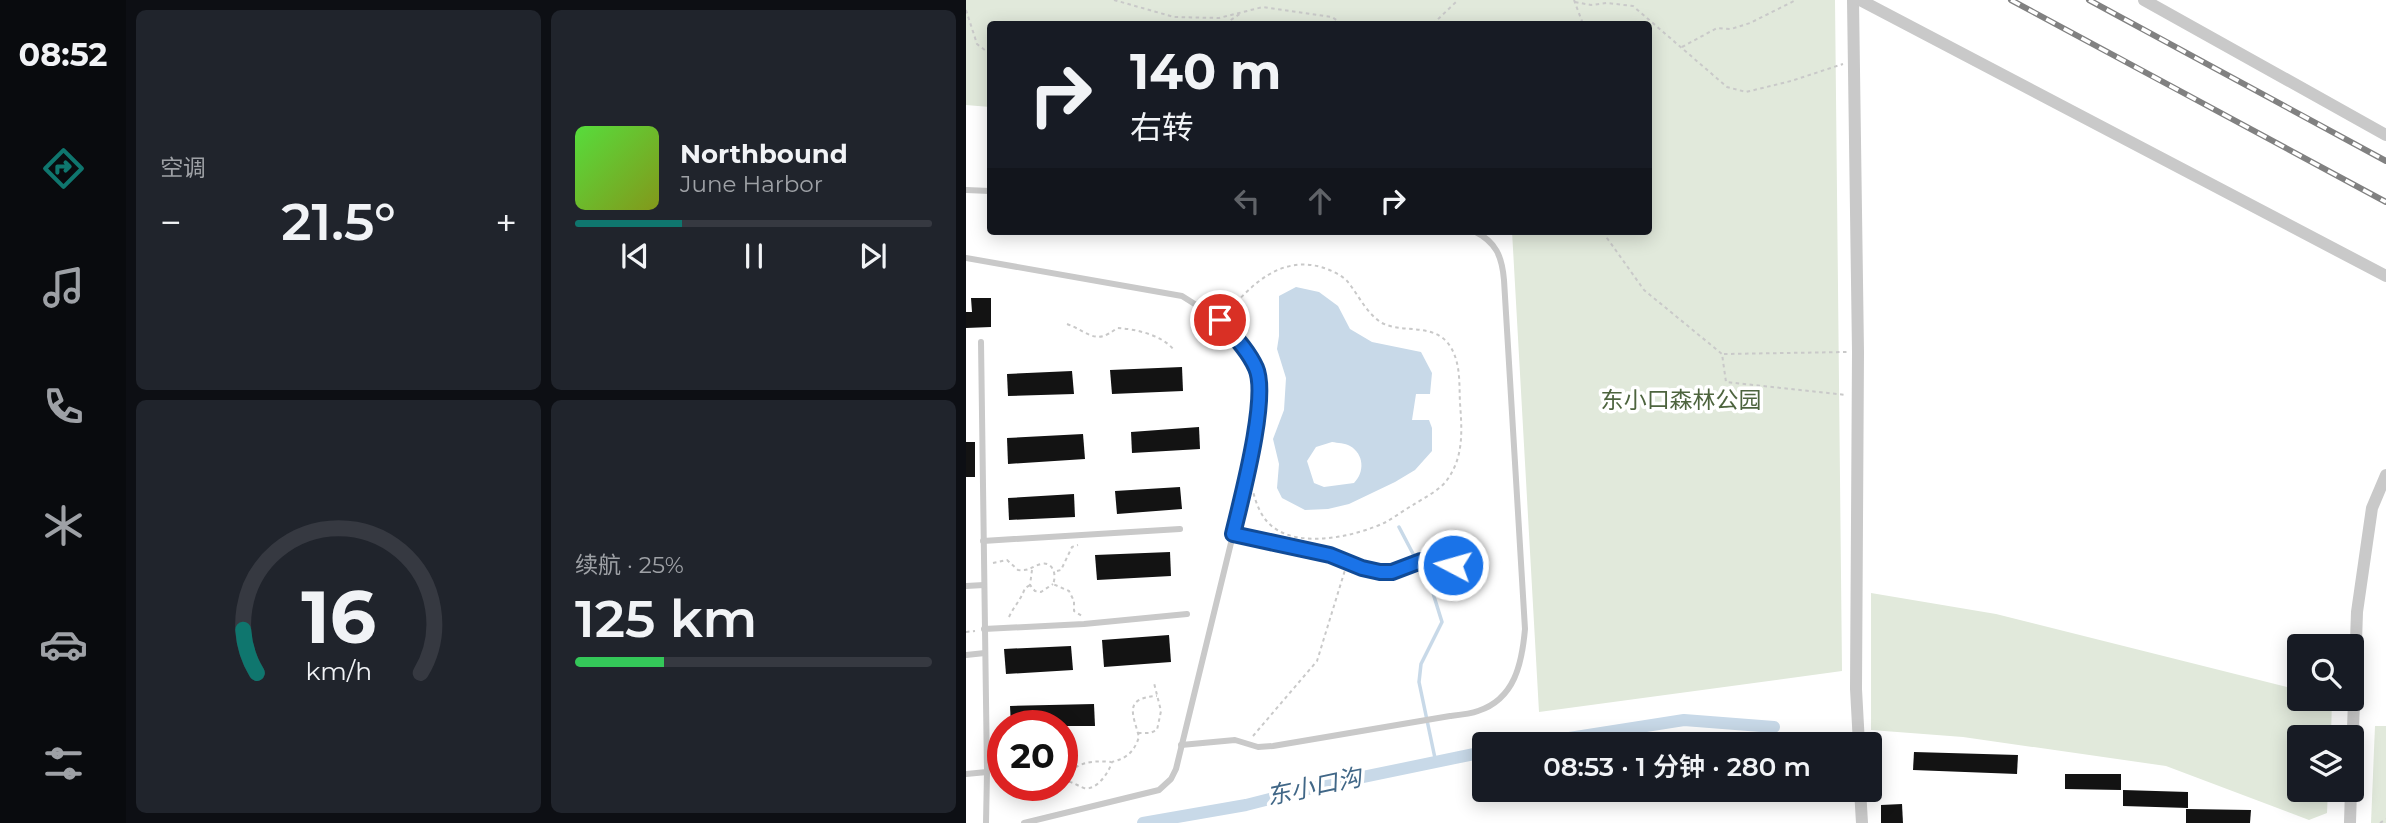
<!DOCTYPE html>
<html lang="zh">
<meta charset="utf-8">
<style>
body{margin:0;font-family:Montserrat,"Noto Sans SC",sans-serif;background:#20242c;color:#f1f3f6;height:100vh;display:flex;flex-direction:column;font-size:26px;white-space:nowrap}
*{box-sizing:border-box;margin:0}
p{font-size:23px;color:#9ea1a6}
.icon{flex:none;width:38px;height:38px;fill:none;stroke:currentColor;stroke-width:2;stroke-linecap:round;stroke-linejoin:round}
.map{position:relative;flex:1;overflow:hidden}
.details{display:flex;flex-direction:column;gap:10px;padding:10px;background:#0d0f14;width:840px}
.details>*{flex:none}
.banner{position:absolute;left:21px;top:21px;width:665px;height:214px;border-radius:7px;box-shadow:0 4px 18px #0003;background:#171b24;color:#f1f3f6;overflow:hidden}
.buttons{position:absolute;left:1321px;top:634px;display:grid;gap:14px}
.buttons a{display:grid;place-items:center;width:77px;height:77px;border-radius:7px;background:#171b24;box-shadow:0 4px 18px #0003;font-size:35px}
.speed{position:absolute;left:21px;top:710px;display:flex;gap:14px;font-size:35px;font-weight:700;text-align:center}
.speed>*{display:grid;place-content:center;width:91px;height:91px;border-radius:50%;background:#171b24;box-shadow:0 4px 18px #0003;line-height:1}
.speed .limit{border:10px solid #d22;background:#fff;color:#111}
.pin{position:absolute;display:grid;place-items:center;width:60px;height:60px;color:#fff;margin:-30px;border:4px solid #fff;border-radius:50%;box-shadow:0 2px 7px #0007}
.me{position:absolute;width:77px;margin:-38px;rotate:276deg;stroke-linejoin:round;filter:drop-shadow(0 0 5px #0008)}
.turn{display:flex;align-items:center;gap:24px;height:147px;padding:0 28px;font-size:32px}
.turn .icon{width:91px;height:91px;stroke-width:2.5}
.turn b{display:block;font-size:49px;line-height:60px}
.lanes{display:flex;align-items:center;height:66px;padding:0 28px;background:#0003;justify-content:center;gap:35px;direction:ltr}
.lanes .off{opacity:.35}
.big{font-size:52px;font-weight:600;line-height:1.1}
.details .card{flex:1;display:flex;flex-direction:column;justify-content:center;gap:10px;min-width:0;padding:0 24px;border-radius:10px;background:#20242c}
.details .dial{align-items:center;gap:0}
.dial svg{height:182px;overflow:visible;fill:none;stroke:#363941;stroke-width:7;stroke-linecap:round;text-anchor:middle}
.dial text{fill:#f1f3f6;stroke:none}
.song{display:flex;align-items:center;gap:21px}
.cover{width:84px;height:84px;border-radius:10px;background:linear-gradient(135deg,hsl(110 70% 55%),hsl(70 70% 35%))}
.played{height:7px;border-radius:4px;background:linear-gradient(90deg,#0f766e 30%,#363941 30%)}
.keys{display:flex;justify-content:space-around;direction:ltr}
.heat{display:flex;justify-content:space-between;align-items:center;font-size:38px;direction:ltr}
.charge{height:10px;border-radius:5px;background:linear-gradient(90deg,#34c759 25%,#363941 0)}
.details .tiles{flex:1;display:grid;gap:10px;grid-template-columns:repeat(2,1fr)}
.trip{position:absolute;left:506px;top:732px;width:410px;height:70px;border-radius:7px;background:#171b24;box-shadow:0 4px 18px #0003;font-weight:600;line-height:70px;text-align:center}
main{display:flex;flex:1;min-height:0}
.tab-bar{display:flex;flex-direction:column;width:126px;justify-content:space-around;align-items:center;background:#090b0e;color:#9ea1a6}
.tab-bar .icon{width:49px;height:49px}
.tab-bar .selected{color:#0f766e}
.tab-bar b{font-size:32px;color:#f1f3f6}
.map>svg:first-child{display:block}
.green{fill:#e1e9db}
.water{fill:#c8d9e8;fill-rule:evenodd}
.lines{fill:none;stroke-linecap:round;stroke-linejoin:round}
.stream{stroke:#c8d9e8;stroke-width:3.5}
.canal{stroke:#c8d9e8;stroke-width:12}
.building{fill:#131313}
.path{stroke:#c9c9c9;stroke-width:2;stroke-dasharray:3.5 3.5;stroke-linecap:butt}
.lane{stroke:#c9c9c9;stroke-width:6}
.street{stroke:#c9c9c9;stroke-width:12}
.rail-casing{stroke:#818181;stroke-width:6}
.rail{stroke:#fff;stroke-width:3.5;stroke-dasharray:10;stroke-linecap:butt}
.route-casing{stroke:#114b97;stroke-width:18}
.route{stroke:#1a73e8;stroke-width:12}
.labels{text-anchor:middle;stroke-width:7;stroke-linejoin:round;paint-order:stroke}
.park-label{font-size:23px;fill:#4d643e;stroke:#fff}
.water-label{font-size:24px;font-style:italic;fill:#416787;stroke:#fff}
</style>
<main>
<nav class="tab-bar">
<b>08:52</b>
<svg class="icon selected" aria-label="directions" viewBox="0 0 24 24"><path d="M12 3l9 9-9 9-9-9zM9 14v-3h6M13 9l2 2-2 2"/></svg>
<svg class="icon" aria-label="music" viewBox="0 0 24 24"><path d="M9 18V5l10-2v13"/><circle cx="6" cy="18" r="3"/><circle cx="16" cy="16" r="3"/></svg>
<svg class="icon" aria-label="phone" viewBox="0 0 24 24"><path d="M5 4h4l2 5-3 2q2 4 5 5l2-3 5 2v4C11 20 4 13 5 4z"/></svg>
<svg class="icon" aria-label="climate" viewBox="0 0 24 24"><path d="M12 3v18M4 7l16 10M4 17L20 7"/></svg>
<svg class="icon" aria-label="car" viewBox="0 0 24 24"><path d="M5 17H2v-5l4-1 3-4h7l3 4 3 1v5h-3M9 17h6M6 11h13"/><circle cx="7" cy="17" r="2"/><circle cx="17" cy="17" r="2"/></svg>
<svg class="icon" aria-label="filters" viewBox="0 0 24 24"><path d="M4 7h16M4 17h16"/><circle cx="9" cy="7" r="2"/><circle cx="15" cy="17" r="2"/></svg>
</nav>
<section class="details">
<div class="tiles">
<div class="card"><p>空调</p>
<div class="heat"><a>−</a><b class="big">21.5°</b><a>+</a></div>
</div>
<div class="card">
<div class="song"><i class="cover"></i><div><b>Northbound</b><p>June Harbor</p></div></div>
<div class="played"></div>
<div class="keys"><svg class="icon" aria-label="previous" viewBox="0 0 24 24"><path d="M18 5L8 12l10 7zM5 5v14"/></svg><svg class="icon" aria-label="pause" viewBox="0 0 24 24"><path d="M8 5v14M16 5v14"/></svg><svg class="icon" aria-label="next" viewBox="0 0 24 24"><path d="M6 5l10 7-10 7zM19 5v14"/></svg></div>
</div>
<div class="card dial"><svg viewBox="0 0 100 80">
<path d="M14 69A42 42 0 1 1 86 69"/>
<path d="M14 69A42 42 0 0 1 8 50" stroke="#0f766e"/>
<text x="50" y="56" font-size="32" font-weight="700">16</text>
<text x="50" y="72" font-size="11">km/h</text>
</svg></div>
<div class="card"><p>续航 · 25%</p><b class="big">125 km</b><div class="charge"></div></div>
</div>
</section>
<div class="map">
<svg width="1420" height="823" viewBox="0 0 1420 823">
<rect width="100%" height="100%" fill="#fff"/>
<g class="green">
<path d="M0,0h869l7,671 -303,41 -27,-481h136v-207h-658v83l-24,-2z"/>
<path d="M905,593l125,21 303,76 1,8h32l-1,39h-31v52h28l-1,24 -18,7 -143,-54 -203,-29 -92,-7z"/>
<path d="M1409,726h11v97h-15z"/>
</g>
<path class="water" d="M330,287l23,5 19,14 12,23 22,13 49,10 11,21 -2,21h-14l-4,26h17l3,8v23l-17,19 -20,12 -46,22 -21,5 -23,1 -23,-12 -5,-10 2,-24 -6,-25 11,-29 2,-32 -9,-29 2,-13v-40zM366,442c6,1 13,1 18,4 14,8 15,26 4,37l-30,4 -10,-4 -7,-22 9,-14z"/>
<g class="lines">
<path class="stream" d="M433,527l33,63 10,32 -21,42 -2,18 17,81"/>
<g class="canal">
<path d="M565,744l153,-24 90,7"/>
<path d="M177,823l103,-18 78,-20 160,-33"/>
</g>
</g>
<g class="building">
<path d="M5,298h20v29l-25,1v-16h6z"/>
<path d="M216,367l1,24 -71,3 -2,-24z"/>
<path d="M106,371l2,23 -66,2 -1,-22z"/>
<path d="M233,427l1,22 -68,4 -1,-21z"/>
<path d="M117,434l2,25 -77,5 -1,-26z"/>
<rect x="0" y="442" width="9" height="35"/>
<path d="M214,487l2,22 -65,5 -2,-23z"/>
<path d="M108,494l1,23 -66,3 -1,-22z"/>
<path d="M204,552l1,24 -74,4 -2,-25z"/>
<path d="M203,635l2,27 -67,5 -2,-27z"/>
<path d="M105,646l2,24 -67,4 -2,-25z"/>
<path d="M128,704l1,22h-84l-1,-20z"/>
<path d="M948,752l104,3 -1,19 -104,-4z"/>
<path d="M1099,774h56v16l-56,-1z"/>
<path d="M1157,790l65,2v16l-65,-2z"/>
<path d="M936,804l1,19h-22v-18z"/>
<path d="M1220,809l65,1 -1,13h-64z"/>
</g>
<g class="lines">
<g class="path">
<path d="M148,0l60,17 45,1 44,-11 69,10 10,7"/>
<path d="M608,0l9,24"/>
<path d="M609,2l16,3 16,-2 26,3 94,81 19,5 45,-11 52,-17"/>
<path d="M0,10l11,34 13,10"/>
<path d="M259,24l16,-11"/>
<path d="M467,24l25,-24"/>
<path d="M716,47l35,-19 14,1 19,-6 46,-23"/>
<path d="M639,231l2,7 37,52 78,64 4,28 120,13"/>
<path d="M261,313c25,-29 53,-57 94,-46 10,3 21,8 27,15 11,14 19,32 34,41 22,11 52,-1 68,23 11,17 9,38 10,57 2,27 4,54 -13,77 -7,10 -23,18 -34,25 -9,5 -18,12 -27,17 -29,14 -85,27 -113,5 -11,-8 -17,-23 -20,-36"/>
<path d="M101,324c22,8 28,22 50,4 19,1 45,7 57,22"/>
<path d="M758,354l123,-2"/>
<path d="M27,563l14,-3 11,10c13,1 12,-3 23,-6 12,-3 16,11 12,20l16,7 5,10v10l8,5"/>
<path d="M66,570l-2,15 5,6 6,1 12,-8"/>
<path d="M91,571l4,-1 11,-23 6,-2"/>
<path d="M43,617c5,-11 12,-17 16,-29l5,-3"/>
<path d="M0,632l9,-1"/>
<path d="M172,733h12l7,-3 4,-19 -7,-28"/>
<path d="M287,736l64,-75 28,-91"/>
<path d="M96,771c8,0 11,-3 18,-6 10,-4 20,-4 31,-3"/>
<path d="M29,776l8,2"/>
<path d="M96,782c10,-2 13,3 22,6 13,3 25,-16 28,-26 15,-4 22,-10 27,-25 -6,-23 -16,-39 18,-41"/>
<path d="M55,786c12,7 22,7 34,0"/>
<path d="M1414,823l6,-4"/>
</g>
<g class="lane">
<path d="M0,190l24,1"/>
<path d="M0,258l216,38 38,24 26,31 12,19 2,31 -12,72 -72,296 -5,10 -12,11 -135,33"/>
<path d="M15,342l6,430 -1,51"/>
<path d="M267,534l97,21 32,13 18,4h12l29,-11h13l19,4"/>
<path d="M17,541l197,-12"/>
<path d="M0,586l18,-1"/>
<path d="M18,629l100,-5 103,-10"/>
<path d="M0,655l19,-2"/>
<path d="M215,745l54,-5 23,7 15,-1 177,-30c9,-1 20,-2 28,-5 37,-12 44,-48 47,-82l-21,-349c-2,-24 -8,-38 -30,-49"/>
<path d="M0,774l21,-2"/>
</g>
<g class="street">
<path d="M887,0l5,352 -2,337 3,55"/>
<path d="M894,0l526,276"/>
<path d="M1178,0l242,135"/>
<path d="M1386,759l5,-147 15,-104 14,-33"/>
<path d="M894,789l2,34"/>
<path d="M1384,823l1,-34"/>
</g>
<g class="rail-casing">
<g id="rail">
<path d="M1045,0l375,202"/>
<path d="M1123,0l297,161"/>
</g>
</g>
<use href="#rail" class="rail"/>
</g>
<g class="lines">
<g class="route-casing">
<path id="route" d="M254,320c13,15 28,30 36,48 13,29 -15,132 -23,166l97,21 32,13 18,4h12l29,-11h13l19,4"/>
</g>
<use href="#route" class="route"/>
</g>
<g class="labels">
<g class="park-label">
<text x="715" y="408">东小口森林公园</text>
</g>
<g class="water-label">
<text transform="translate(348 787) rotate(-12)" y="8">东小口沟</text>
</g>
</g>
</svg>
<div class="buttons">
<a><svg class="icon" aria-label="search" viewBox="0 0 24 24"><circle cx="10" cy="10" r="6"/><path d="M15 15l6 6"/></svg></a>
<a><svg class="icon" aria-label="layers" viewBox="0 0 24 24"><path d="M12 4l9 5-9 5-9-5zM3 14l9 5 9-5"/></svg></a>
</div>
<div class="speed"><div class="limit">20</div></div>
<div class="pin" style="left:254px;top:320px;background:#d93025"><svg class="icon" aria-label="arrive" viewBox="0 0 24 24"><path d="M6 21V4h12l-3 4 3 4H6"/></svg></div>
<svg class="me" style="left:487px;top:565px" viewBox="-20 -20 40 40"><circle r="17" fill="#1a73e8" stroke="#fff" stroke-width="3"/><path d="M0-11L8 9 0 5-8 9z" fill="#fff"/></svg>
<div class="trip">08:53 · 1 分钟 · 280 m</div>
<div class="banner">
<div class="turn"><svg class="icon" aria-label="right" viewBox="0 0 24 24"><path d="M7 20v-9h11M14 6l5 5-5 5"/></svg><div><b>140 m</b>右转</div></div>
<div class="lanes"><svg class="icon off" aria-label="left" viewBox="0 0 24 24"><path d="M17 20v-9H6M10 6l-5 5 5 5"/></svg><svg class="icon off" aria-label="ahead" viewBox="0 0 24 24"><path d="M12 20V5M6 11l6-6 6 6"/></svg><svg class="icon" aria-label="right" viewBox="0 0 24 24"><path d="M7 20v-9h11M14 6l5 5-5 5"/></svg></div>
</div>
</div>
</main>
